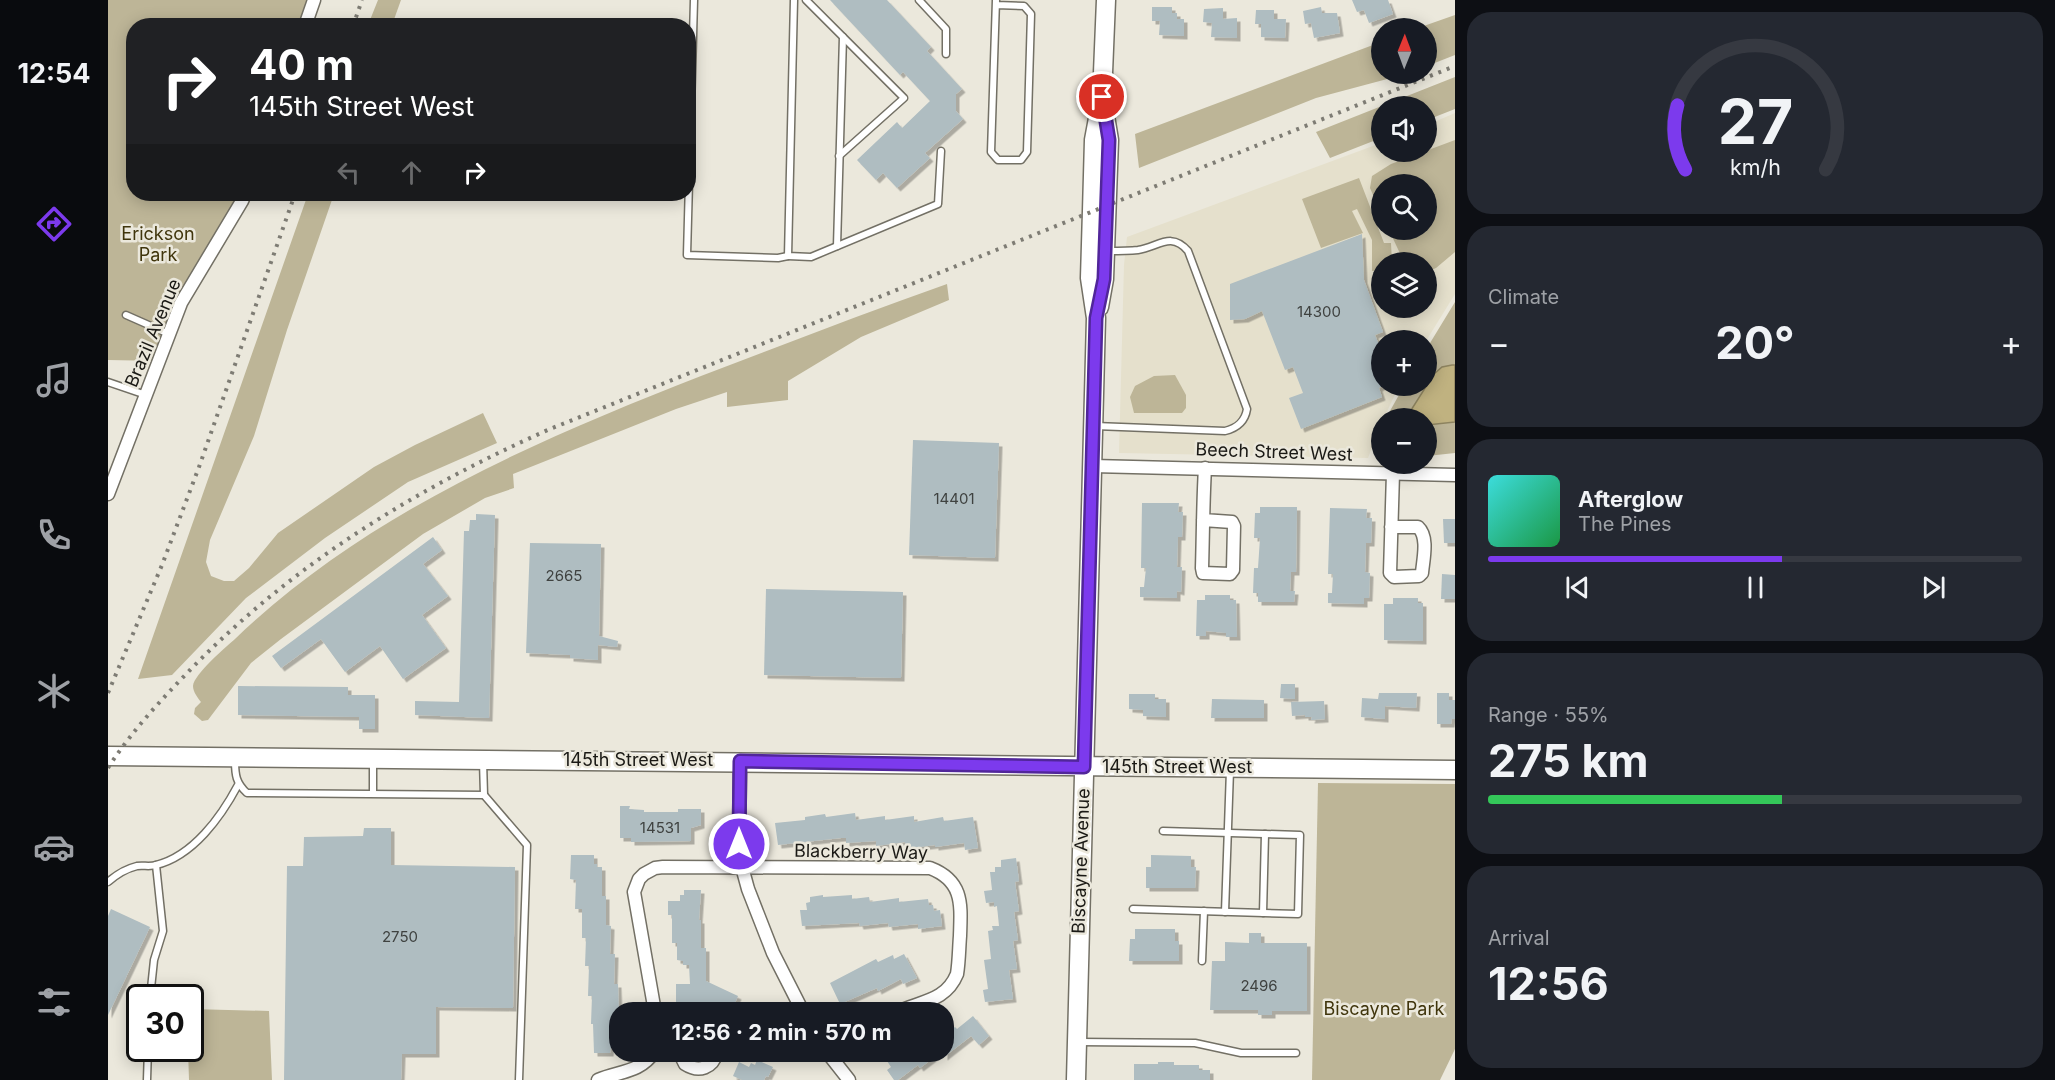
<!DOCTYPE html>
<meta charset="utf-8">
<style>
body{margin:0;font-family:Inter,sans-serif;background:#242831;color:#f1f3f6;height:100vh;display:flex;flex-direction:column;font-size:22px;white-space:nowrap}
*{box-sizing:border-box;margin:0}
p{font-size:20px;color:#9ea1a6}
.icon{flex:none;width:33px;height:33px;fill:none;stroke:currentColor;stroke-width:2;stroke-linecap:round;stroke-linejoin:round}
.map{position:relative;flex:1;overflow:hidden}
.drawer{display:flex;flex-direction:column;gap:12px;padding:12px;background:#0d0f14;width:600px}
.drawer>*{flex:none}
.top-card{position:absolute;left:18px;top:18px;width:570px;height:183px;border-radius:24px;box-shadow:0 3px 15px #0003;background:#202124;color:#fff;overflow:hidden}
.needle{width:39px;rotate:1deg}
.buttons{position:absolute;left:1263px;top:18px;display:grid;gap:12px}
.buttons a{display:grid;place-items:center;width:66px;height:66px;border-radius:50%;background:#171b24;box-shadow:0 3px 15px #0003;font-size:30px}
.speed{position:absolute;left:18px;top:984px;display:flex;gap:12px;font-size:30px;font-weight:700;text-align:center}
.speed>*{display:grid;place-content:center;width:78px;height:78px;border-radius:50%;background:#171b24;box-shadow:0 3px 15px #0003;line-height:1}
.speed .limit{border:3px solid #111;border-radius:9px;background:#fff;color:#111}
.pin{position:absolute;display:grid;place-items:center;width:51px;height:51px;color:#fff;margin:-26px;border:3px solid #fff;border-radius:50%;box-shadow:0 2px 6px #0007}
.me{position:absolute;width:66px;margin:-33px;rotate:0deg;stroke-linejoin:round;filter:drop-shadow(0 0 4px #0008)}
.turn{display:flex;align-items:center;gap:21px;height:126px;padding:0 24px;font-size:27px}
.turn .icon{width:78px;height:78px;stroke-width:2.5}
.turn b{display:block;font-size:42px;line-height:51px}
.lanes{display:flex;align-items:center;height:57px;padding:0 24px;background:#0003;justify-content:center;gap:30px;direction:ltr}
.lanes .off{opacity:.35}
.big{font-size:45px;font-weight:700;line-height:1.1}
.drawer .tile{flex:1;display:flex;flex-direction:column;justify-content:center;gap:9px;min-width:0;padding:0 21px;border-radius:24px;background:#242831}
.drawer .dial{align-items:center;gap:0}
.dial svg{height:156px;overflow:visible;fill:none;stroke:#363941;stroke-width:7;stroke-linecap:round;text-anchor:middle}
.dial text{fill:#f1f3f6;stroke:none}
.song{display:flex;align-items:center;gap:18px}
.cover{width:72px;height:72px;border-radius:9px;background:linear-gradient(135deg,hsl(180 70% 55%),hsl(140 70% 35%))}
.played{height:6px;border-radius:3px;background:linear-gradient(90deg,#7c3aed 55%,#363941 55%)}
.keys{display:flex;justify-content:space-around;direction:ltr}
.heat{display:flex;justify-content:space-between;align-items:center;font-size:33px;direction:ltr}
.charge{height:9px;border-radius:4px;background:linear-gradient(90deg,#34c759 55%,#363941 0)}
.trip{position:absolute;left:501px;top:1002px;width:345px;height:60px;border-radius:24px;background:#171b24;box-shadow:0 3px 15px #0003;font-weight:700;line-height:60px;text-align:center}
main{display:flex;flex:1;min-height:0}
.menu{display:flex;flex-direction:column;width:108px;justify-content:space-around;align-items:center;background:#090b0e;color:#9ea1a6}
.menu .icon{width:42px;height:42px}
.menu .on{color:#7c3aed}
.menu b{font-size:27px;color:#f1f3f6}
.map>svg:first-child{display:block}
.built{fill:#e5e0cc;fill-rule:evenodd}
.green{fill:#bdb597}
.water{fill:#c0b280;stroke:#8e8460;stroke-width:1.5}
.building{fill:#afbdc1;filter:url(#shadow)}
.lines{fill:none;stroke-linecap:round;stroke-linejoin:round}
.lane-casing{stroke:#737065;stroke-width:9}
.street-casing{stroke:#737065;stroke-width:15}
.secondary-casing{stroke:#737065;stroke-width:21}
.lane{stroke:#fff;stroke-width:6}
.street{stroke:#fff;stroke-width:12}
.secondary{stroke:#fff;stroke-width:18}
.rail{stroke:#7e7c74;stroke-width:4;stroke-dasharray:3 6;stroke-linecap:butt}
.route-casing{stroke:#51269a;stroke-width:15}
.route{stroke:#7c3aed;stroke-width:10}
.labels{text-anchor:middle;stroke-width:5;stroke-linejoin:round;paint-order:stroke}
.number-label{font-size:15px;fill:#3f4240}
.park-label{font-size:18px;fill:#40350c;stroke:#ebe8dc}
.street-label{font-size:18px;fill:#1a1915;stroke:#ebe8dc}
</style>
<main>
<nav class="menu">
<b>12:54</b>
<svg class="icon on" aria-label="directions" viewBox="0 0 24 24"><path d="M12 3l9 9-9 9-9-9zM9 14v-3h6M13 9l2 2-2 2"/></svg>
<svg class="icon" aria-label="music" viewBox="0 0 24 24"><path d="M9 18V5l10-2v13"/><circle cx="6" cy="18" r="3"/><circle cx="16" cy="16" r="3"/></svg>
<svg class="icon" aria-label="phone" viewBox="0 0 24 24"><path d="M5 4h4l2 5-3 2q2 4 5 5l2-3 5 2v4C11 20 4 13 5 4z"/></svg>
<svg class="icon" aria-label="climate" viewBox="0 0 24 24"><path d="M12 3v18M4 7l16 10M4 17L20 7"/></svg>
<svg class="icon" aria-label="car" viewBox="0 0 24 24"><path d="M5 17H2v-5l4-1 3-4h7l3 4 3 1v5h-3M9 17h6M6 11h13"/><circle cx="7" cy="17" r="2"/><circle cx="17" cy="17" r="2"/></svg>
<svg class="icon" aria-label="filters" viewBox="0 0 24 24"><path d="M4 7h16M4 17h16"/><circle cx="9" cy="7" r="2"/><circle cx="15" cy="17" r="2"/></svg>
</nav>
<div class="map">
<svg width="1347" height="1080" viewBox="0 0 1347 1080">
<defs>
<filter id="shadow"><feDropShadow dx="3.5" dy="3.5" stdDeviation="0" flood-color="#0004"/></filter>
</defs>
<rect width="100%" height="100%" fill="#ebe8dc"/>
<path class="built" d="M1347,113v181l-29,47 -44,-1v46h17l-15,32h-2l-1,6 -13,34 -249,-5 5,-188 3,-28 254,-94 1,9h44l1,-27zM1274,184h44v46h-44zM1274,262h44v46h-44z"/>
<g class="green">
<path d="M0,0h206l-9,25 -171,1v168h111l-66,110 -19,57 -52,-1z"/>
<path d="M270,0h23l-9,25h-24z"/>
<path d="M1347,15v40l-28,11 -1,-38h-8z"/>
<path d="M1273,42l1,32h24l-90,24 -177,70 -4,-34z"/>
<path d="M1347,77v32l-28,11 -1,-14h-44l-1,32 -51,20 -14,-26z"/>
<path d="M1347,140v112l-19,16 -9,4 -1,-10h-22l-15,-32h37v-46h-44l-1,29 -11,-25 2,-12 19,-12z"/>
<path d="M1251,178l25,65h7l1,19h-10l-1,9h-9v-31l-15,-31 -5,2 11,22 -42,15 -19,-49z"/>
<path d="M200,194h26l-47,136 -33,106 -44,104 -4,22 5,14 13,5h10l15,-13 29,-35 96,-66 41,-22 68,-32 14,30 -89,39 -83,56 -79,60 -74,77 -34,4z"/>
<path d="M839,284l2,16 -88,37 -73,44v19l-61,7v-15l-51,17 -163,65 1,14 -29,10 -62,36 -142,105 -30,24 -43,57 -6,1 -8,-7 1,-6 6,-6c-3,-4 -8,-10 -8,-16 1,-12 33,-39 42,-47 130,-125 300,-198 466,-263 82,-31 163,-63 246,-92z"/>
<path d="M1347,302v151l-28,3 -1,-38h-40l18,-32h22l1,-38z"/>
<path d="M1067,375l11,20v13l-4,5h-48l-4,-16 5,-11 19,-10z"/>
<path d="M1210,783l137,1v265l-15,31h-128z"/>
<path d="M83,1009l78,2 3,69h-83l-1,-31 2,-1z"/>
</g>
<path class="water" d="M1344,365h3v57l-28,3 -1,-7h-20l28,-44 8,-7z"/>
<g class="building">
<path d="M722,0h57l44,47 -4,4 35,38 -6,5v17l7,8 -38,34 5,5 -33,30 -14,-15 -7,7 -19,-20 40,-38 5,6 28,-27 -27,-29 -3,3z"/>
<path d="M1244,0h36l5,14 -24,9 -5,-13 -7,2z"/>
<path d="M1044,7h20v6h5v6h7v17l-25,-1 1,-14h-8z"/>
<path d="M1213,7l1,6h15l3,20 -26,5 -3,-15 -6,1 -2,-13z"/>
<path d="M1115,8v11l14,-1v20l-26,-1 1,-14 -9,-1 1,-13z"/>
<path d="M1148,10h18v9h12l-1,19 -24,-1v-13h-6z"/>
<path d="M1254,234l2,46 19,52 -8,3 7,17v34l-3,2 3,9 -81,32 -12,-31 14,-5 -10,-26 -8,3 -23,-59 -17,8 -15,1v-36z"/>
<path d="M805,440l86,3 -4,115 -86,-3z"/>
<path d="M1034,503h37l-1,9h5l-1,25h-4l-1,30h5l-1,25 -4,-1v7l-37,-1v-10h4l2,-19h-5z"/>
<path d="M1152,507h37l-1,65h-5l-1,19h5l-1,11h-36v-9h-5l1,-25h4l2,-30h-6l1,-25h5z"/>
<path d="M1222,508l37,1 -1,9h6l-1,25h-5l-1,29 5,1 -1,25h-5v6l-36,-1v-10h4l1,-19h-5z"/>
<path d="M368,514l19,1 -6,203 -74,-3v-14l44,1 5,-171h5l1,-11h6z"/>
<path d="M1335,519h12v24h-11z"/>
<path d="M325,537l9,13 -19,14 25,32 -26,19 24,33 -43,31 -23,-33 -35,26 -24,-33 -40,29 -9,-12z"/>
<path d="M422,543l71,1 -2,92 19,5 -1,6 -19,-2v15l-28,-2v-3l-44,-2z"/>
<path d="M1334,574l13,1v24h-14z"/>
<path d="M658,589l137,3 -2,86 -137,-3z"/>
<path d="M1097,595h25v5h6l1,37h-11v-4l-20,-2v5h-10l1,-36h8z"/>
<path d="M1285,598h25v5h5v38l-39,-1v-36h9z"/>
<path d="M1173,684h14v15l-15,-1z"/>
<path d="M130,686l110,1v8h27v34h-16v-12l-121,-2z"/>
<path d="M1271,693h38l-1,15 -31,-2v13l-24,-2 1,-19 16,1z"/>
<path d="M1329,693h12v7h6v19h-3l-1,5h-14z"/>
<path d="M1021,694h26v5h11v18l-23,-1v-6l-14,-1z"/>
<path d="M1104,699l52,1v18h-53z"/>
<path d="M1216,701l1,18 -14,1 1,-3h-7v-2l-13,1 -1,-14z"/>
<path d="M512,806h10l-1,3 15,1v2h34v-3h23v16l-10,3v13l-60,1v-4h-11z"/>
<path d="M747,813l1,7 29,-4v4l29,-4v6l29,-5 1,4 29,-4 5,31 -13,2 -1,-7 -29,4v-2l-29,4 -1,-7 -29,4v-5l-30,2v-5h-5l-63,7 -3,-22 30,-3v-3l20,-3 1,3z"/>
<path d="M256,828h27v37l124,2 -2,141 -77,-1v47h-34l-1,26h-117l3,-214h16l1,-29 59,-1z"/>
<path d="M463,855h23v9h3v3h5v29h4v29l5,1 -1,28h5l-1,30h4l2,58h-6l-1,5h-2l-1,6h-16l-1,-29h-2l1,-28h-4l1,-30h-4l1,-28h-4v-29h-7l1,-29 -6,-1z"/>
<path d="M1043,855l40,1v11h5l-1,21h-49v-21h5z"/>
<path d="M908,858l3,23 -4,1 4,29 -5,1 4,28 -5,1 4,28 -8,1 4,29 -28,3 -2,-12 5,-1 -4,-29 7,-1 -3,-28 5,-1 -1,-4h7l-2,-20 -3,1v-5l-8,1 -2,-12 8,-1 -2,-18h5v-5h6v-7z"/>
<path d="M576,890h17l-2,30h2v28h5v33l32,15 -7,16h-45v-4h-5v-6h-5v-18h14l-1,-19h-6v-4l-6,-1v-17h-5v-28h-4v-14h12v-6h4z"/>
<path d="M715,895v2l29,-2v4l17,-2 1,5 29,-4v4l29,-3 1,6h4l1,6 6,-1 2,16 -24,3v-5l-29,3 -1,-4 -28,3 -1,-3 -57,3 -2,-16h7l-1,-7 4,-1v-5z"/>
<path d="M3,909l39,18 -42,88v-99z"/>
<path d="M1027,929h40v12h4v20h-50l1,-22h5z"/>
<path d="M1141,933h12v10h46v68h-35v4h-14v-5h-48l2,-49h13v-19l24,1z"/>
<path d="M796,954l13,24 -14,6 -2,-5 -23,12 -1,-3 -37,16 -10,-21 46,-24 2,3 15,-7 1,4z"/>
<path d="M865,1016l16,20 -10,9 -8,-9 -27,21v-34l6,8 5,-4 2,2z"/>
<path d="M777,1052h56l-21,16 -2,-3 -20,15h-4l-7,-10 4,-3 -4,-6 3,-2z"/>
<path d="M649,1060l16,7 -5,10 -2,-1 -2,4h-22l-9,-4 6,-14 10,5 2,-4 4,2z"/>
<path d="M1050,1062h16v3h25v5h11v10h-76v-16h24z"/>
</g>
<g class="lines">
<g class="lane-casing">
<g id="lane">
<path d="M586,0l-7,255 91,3 10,-2"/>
<path d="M686,0l-6,256 23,1 127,-53 3,-53"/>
<path d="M698,0l37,37 -6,209"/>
<path d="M811,0l27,29v25"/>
<path d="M888,5l28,1 7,8 -4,138 -6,8h-23l-7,-8 5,-152"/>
<path d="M731,156l65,-58 -61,-61"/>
<path d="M18,315l43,19"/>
<path d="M0,382l38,13"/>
<path d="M987,426l130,5c12,-3 20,-9 22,-22l-59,-158c-17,-20 -30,-4 -50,-1 -10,1 -20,1 -30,1"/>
<path d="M127,760c0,15 1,23 12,33l237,2 -1,-34"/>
<path d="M265,762v31"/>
<path d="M376,795l43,50 -8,235"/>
<path d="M0,882c9,-8 17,-13 29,-16 6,-1 13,1 19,-1 37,-9 65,-48 82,-80"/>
<path d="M1025,909l165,5 2,-79 -137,-4"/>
<path d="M1117,912l5,-142"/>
<path d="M1155,913l2,-79"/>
<path d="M1094,961l2,-50"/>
<path d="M42,998l4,-38 9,-29 -7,-66"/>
<path d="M971,1042l116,1 46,10h55"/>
<path d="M39,1080l1,-32"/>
</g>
</g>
<g class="street-casing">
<g id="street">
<path d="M197,26l9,-26"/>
<path d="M985,466l362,9"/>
<path d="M0,494l73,-191 61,-102 3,-7"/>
<path d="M1095,520l29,2 2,4 -1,44 -3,4 -27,-1 -1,-5c1,-33 1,-67 3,-100"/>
<path d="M1283,527h27c11,10 5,33 4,46l-3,3 -25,1 -4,-4 3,-100"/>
<path d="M632,761l-1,83 3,23 6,22 25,64 30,59"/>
<path d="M547,1012l-21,-120 5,-13 5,-5 11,-6 8,-1 267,1c34,13 31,37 30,68 -1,13 -1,26 -3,38 -11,27 -35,27 -60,38"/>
<path d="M571,1052l6,12c14,9 28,4 32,-12"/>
<path d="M719,1052l22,28"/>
<path d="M490,1080c21,-9 42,-7 56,-28"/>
</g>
</g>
<g class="secondary-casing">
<g id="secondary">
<path d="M991,307l5,-28 5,-139 -5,-30"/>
<path d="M0,756l1347,14"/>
<path d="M968,1080l20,-762 -6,-40 2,-67 2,-71 8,-43 4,-97"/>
</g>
</g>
<use href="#lane" class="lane"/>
<use href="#street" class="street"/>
<use href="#secondary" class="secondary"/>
<g class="rail">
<path d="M245,26l9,-26"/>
<path d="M0,693l54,-128 37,-98 96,-273"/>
<path d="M0,768c23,-36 52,-67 82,-98 103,-106 225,-181 360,-241l905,-363"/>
</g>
</g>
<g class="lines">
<g class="route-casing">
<path id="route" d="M631,844l1,-83 344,6 12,-449 8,-39 5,-139 -7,-43"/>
</g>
<use href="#route" class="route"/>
</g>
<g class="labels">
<g class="number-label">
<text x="1211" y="317">14300</text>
<text x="846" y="504">14401</text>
<text x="456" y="581">2665</text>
<text x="552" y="833">14531</text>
<text x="292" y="942">2750</text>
<text x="1151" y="991">2496</text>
</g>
<g class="park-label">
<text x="50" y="240">Erickson<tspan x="50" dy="21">Park</tspan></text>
<text x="1276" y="1015">Biscayne Park</text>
</g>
<g class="street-label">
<text transform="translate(45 333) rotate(-67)" y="6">Brazil Avenue</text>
<text transform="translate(1166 452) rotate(2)" y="6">Beech Street West</text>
<text x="530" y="766">145th Street West</text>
<text x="1069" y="773">145th Street West</text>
<text transform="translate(753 852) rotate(1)" y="6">Blackberry Way</text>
<text transform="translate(973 861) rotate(-88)" y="6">Biscayne Avenue</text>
</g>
</g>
</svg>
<div class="buttons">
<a><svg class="needle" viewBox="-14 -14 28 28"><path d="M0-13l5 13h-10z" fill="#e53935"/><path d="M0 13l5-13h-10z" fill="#9ea1a6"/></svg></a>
<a><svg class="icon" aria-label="sound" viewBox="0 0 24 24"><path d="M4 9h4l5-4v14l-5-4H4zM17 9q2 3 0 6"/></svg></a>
<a><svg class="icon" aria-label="search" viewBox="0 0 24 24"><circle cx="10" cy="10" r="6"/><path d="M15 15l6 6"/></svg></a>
<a><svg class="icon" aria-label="layers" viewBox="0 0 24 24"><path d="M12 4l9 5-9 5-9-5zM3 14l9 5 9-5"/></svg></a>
<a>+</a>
<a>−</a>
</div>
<div class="speed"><div class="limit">30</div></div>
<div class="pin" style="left:994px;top:97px;background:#d93025"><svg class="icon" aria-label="arrive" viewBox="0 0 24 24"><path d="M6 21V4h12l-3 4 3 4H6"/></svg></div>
<svg class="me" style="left:631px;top:844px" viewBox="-20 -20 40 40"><circle r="17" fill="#7c3aed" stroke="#fff" stroke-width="3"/><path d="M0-11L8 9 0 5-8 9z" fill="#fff"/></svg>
<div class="trip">12:56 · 2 min · 570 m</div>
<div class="top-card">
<div class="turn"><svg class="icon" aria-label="right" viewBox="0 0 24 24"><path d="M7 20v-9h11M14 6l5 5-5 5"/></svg><div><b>40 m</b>145th Street West</div></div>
<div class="lanes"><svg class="icon off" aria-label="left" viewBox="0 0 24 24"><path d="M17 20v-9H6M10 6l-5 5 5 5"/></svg><svg class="icon off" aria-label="ahead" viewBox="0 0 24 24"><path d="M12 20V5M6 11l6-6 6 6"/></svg><svg class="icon" aria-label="right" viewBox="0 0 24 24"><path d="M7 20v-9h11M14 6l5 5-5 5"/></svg></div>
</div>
</div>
<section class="drawer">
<div class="tile dial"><svg viewBox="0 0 100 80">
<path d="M14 69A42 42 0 1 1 86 69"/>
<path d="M14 69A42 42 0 0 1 10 36" stroke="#7c3aed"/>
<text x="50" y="56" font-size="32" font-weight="700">27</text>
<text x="50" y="72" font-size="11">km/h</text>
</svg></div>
<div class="tile"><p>Climate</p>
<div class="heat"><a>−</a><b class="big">20°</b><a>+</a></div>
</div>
<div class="tile">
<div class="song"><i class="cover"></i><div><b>Afterglow</b><p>The Pines</p></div></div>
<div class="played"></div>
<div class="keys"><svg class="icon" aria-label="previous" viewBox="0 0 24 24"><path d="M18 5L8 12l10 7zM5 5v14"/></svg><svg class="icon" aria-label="pause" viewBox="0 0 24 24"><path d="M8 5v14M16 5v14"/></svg><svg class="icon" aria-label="next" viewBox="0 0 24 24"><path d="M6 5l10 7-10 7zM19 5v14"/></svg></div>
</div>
<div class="tile"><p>Range · 55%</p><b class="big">275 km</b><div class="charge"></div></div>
<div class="tile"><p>Arrival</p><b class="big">12:56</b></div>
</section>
</main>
